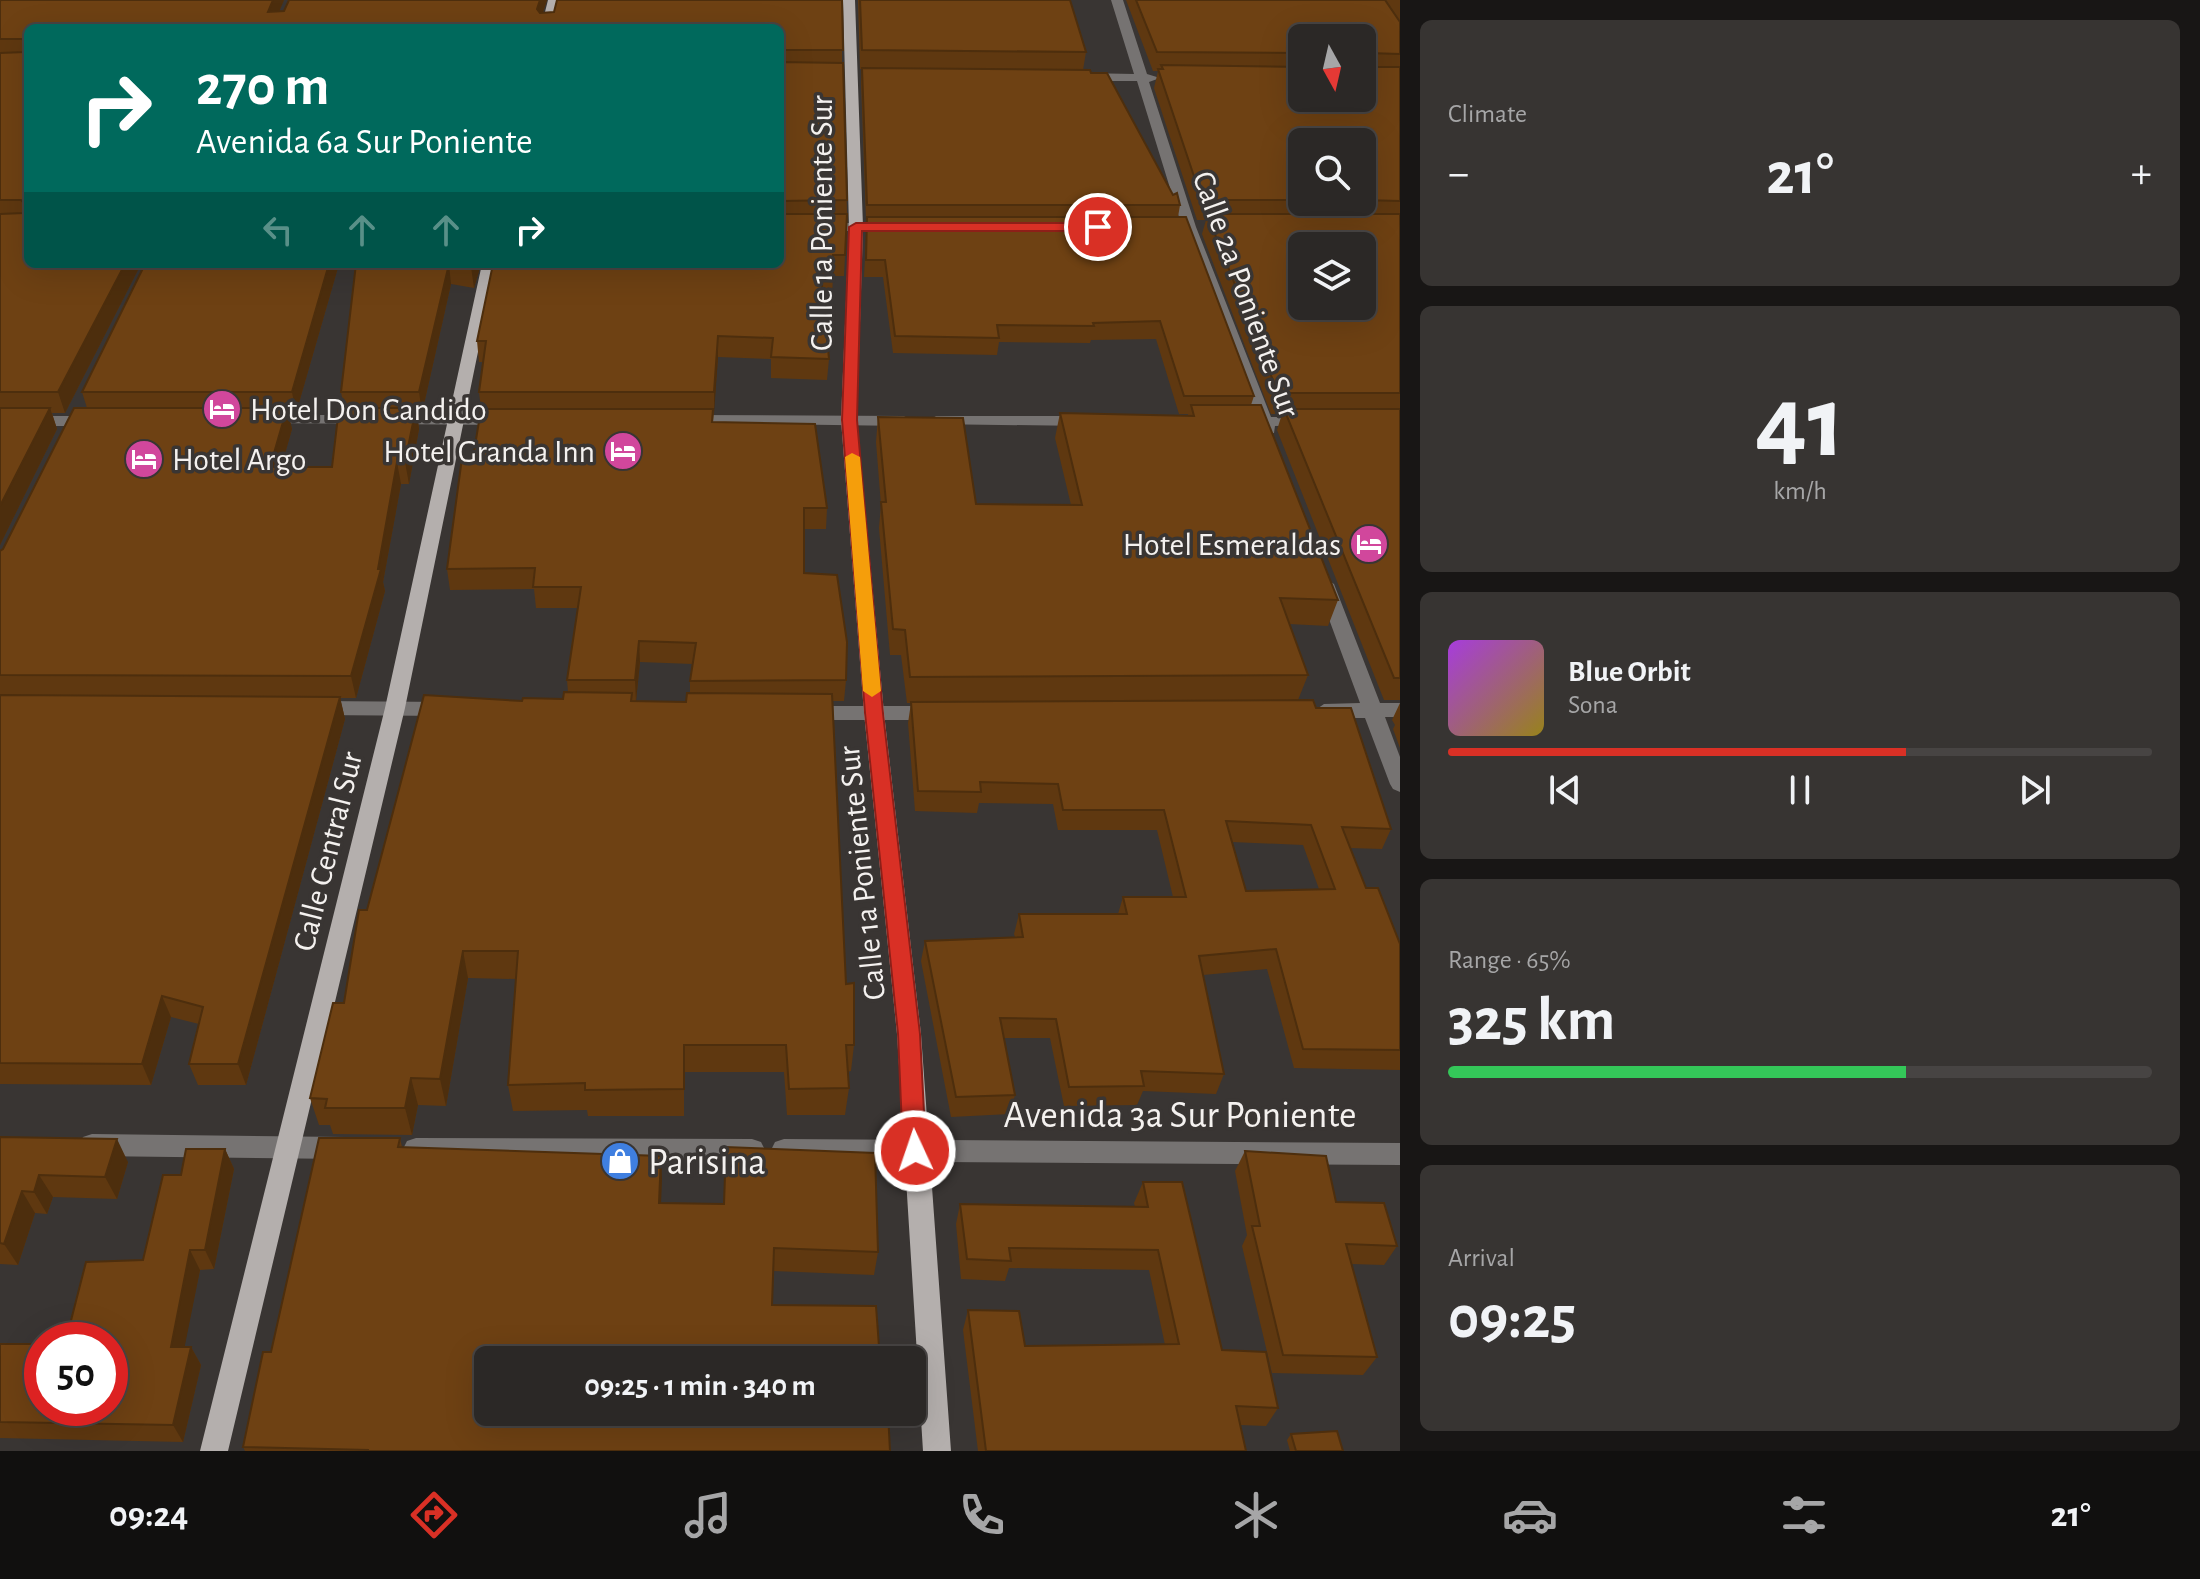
<!DOCTYPE html>
<meta charset="utf-8">
<style>
body{margin:0;font-family:"Alegreya Sans",sans-serif;background:#373432;color:#f1f3f6;height:100vh;display:flex;flex-direction:column;font-size:30px;white-space:nowrap}
*{box-sizing:border-box;margin:0}
p{font-size:26px;color:#a6a6a7}
.icon{flex:none;width:44px;height:44px;fill:none;stroke:currentColor;stroke-width:2;stroke-linecap:round;stroke-linejoin:round}
.map{position:relative;flex:1;overflow:hidden}
.sheet{display:flex;flex-direction:column;gap:20px;padding:20px;background:#181615;width:800px}
.sheet>*{flex:none}
.banner{position:absolute;left:24px;top:24px;width:760px;height:244px;border-radius:12px;box-shadow:0 8px 32px #0002,0 0 0 2px #474443;background:#00695c;color:#fff;overflow:hidden}
.needle{width:52px;rotate:172deg}
.controls{position:absolute;left:1288px;top:24px;display:grid;gap:16px}
.controls a{display:grid;place-items:center;width:88px;height:88px;border-radius:12px;background:#2b2826;box-shadow:0 8px 32px #0002,0 0 0 2px #474443;font-size:40px}
.speed{position:absolute;left:24px;top:1322px;display:flex;gap:16px;font-size:40px;font-weight:700;text-align:center}
.speed>*{display:grid;place-content:center;width:104px;height:104px;border-radius:50%;background:#2b2826;box-shadow:0 8px 32px #0002,0 0 0 2px #474443;line-height:1}
.speed .limit{border:12px solid #d22;background:#fff;color:#111}
.pin{position:absolute;display:grid;place-items:center;width:68px;height:68px;color:#fff;margin:-34px;border:4px solid #fff;border-radius:50%;box-shadow:0 2px 8px #0007}
.me{position:absolute;width:88px;margin:-44px;rotate:357deg;stroke-linejoin:round;filter:drop-shadow(0 0 6px #0008)}
.turn{display:flex;align-items:center;gap:28px;height:168px;padding:0 40px;font-size:36px}
.turn .icon{width:104px;height:104px;stroke-width:2.5}
.turn b{display:block;font-size:56px;line-height:68px}
.lanes{display:flex;align-items:center;height:76px;padding:0 40px;background:#0003;justify-content:center;gap:40px;direction:ltr}
.lanes .off{opacity:.35}
.big{font-size:60px;font-weight:700;line-height:1.1}
.sheet .tile{flex:1;display:flex;flex-direction:column;justify-content:center;gap:12px;min-width:0;padding:0 28px;border-radius:12px;background:#373432}
.sheet .dial{align-items:center;gap:0}
.dial b{font-size:104px;line-height:1}
.song{display:flex;align-items:center;gap:24px}
.cover{width:96px;height:96px;border-radius:12px;background:linear-gradient(135deg,hsl(280 70% 55%),hsl(50 70% 35%))}
.played{height:8px;border-radius:4px;background:linear-gradient(90deg,#d93025 65%,#474443 65%)}
.keys{display:flex;justify-content:space-around;direction:ltr}
.heat{display:flex;justify-content:space-between;align-items:center;font-size:44px;direction:ltr}
.charge{height:12px;border-radius:6px;background:linear-gradient(90deg,#34c759 65%,#474443 0)}
.trip{position:absolute;left:474px;top:1346px;width:452px;height:80px;border-radius:12px;background:#2b2826;box-shadow:0 8px 32px #0002,0 0 0 2px #474443;font-weight:700;line-height:80px;text-align:center}
.menu{display:flex;height:128px;justify-content:space-around;align-items:center;background:#11100f;color:#a6a6a7}
.menu .icon{width:56px;height:56px}
.menu .on{color:#d93025}
.menu b{font-size:36px;color:#f1f3f6}
main{display:flex;flex:1;min-height:0}
.map>svg:first-child{display:block}
.lines{fill:none;stroke-linecap:round;stroke-linejoin:round}
.minor{fill:#767372;fill-rule:evenodd}
.major{fill:#b4afad;fill-rule:evenodd}
.wall{fill:#5f3810;fill-rule:evenodd}
.shaded-wall{fill:#4d2e0d}
.building{fill:#6e4113;stroke:#4d2e0d;stroke-width:2;fill-rule:evenodd}
.route{fill:#d93025;stroke:#8d1f18;stroke-width:2}
.slow{fill:#f59e0b}
.labels{text-anchor:middle;stroke-width:7;stroke-linejoin:round;paint-order:stroke}
.street-label{font-size:32px;fill:#f4f1ef;stroke:#393533}
.poi-label{font-size:32px;fill:#f4f1ef;stroke:#393533;text-anchor:start}
.near-street-label{font-size:38px;fill:#f4f1ef;stroke:#393533}
.near-poi-label{font-size:38px;fill:#f4f1ef;stroke:#393533;text-anchor:start}
</style>
<main>
<div class="map">
<svg width="1400" height="1451" viewBox="0 0 1400 1451">
<rect width="100%" height="100%" fill="#393533"/>
<g class="lines">
<g class="minor">
<path d="M1111,0h12l24,74 13,4 -11,4 47,145 75,190h37l6,2v6l-39,1 -1,7h-12l-4,-7h-18l-8,-5 8,-5h15l-73,-189 -45,-146h-55l-6,-4 6,-4 52,1z"/>
<path d="M780,223h112l7,4 -7,4h-112z"/>
<path d="M264,415h240l8,5 -8,5 -246,-2 -2,-3z"/>
<path d="M688,415l216,1 8,5 -8,5 -222,-3v-6z"/>
<path d="M0,416h92l8,5 -8,5h-92z"/>
<path d="M936,416h148l8,5 -8,5 -154,-2 -2,-3z"/>
<path d="M1325,578l9,6 46,119h20v14h-15l15,40v35l-7,-3 -3,-5 -25,-66h-41l-10,-7 10,-7 36,-1 -44,-119z"/>
<path d="M316,701l132,1 10,7 -10,7 -132,-1 -10,-7z"/>
<path d="M808,706h128l10,7 -10,7h-128l-10,-7z"/>
<path d="M92,1134l252,3 9,3 4,8 -4,8 -9,3 -252,-3 -9,-3 -4,-8 4,-8z"/>
<path d="M416,1138l336,1 9,3 4,8 -4,8 -9,3 -336,-1 -9,-3 -4,-8 4,-8z"/>
<path d="M784,1139l616,4v22l-616,-4 -9,-3 -4,-8 4,-8z"/>
</g>
<g class="major">
<path d="M548,0h12l-7,28h-12z"/>
<path d="M843,0h12l8,227 -6,193 27,293 37,321 30,417h-28l-26,-417 -33,-321 -23,-293 8,-193z"/>
<path d="M482,264h14l-91,444 -177,743h-28l185,-743z"/>
</g>
</g>
<g class="wall">
<path d="M0,0h284l-5,11h5l5,-11h258l-4,12h11l3,-12h285v63h1l4,151 -3,62h-11l-1,20 -9,-1 6,64 -2,21 -56,-2v-19l-53,-2 -5,65 102,2 12,84 -1,21h-22v44l33,2 10,67 -1,38 -2,21h-11l13,283 8,-1v62l-3,26 -4,1 2,16 -4,27h-58l-3,-43h-100v44h-96l-1,-6 -74,1 -5,-26 8,-106 -48,-1 -22,128 -28,-1 -6,30 -79,-1 -3,-9h-11l-9,-27 23,-95h11l15,-93h8l57,-215 98,6 1,-3 40,1 1,-7h4l-1,-12 11,-72h-42l-2,-19 -84,1 -3,-21 15,-111h11l8,-49 -2,-17 4,-30h-4l-2,-21 16,-77h287v-236h-752v236h113l-76,149h-13l5,16 -57,116zM640,662l53,2 -3,17v12h-3l-1,9 -50,-1z"/>
<path d="M858,0h212l16,52 -3,18 8,3 89,132 -2,12 76,179 -3,9 87,195 -10,26 -39,-2 19,51 -10,25 18,8 75,121 -9,20 -32,-1 16,40 34,56v126l-106,-2 -27,-99 -64,6 21,99 -8,20 -73,-3 -6,14 -73,1 -14,-68h-46l11,57 -5,19 -59,3 -30,-156 4,-20 90,-4 -1,-3 5,-20h99l5,-17h50l-16,-67h-99l-5,-26 -74,-1 -2,10 -62,-2 -7,-88 3,-20h-4l-6,-48h-11l-11,-127 2,-23 -5,-63 2,-25 98,87 95,1 -16,-67 5,-25 128,3v-2h-9l-23,-75 -65,1 -1,3 -91,-1 -2,13 -104,-2 -10,-76h-19l3,-57h-1l-5,-138 1,-13h-2zM1232,842l71,3 16,44 -73,2z"/>
<path d="M1126,0h259l15,22v678h-16l-107,-270 5,-16h-11l-69,-180 4,-14h-9l-43,-132 4,-17h-5zM1302,38l60,60h-60zM1302,142h60v60h-60z"/>
<path d="M1386,0h14v22z"/>
<path d="M145,264h194l-43,149h-8l4,16 -11,38h51l12,-59 -3,-16 15,-127 -4,-1h129l-7,24 -23,-4 -29,129h-5l2,16 -10,55h-8l-18,98 2,9 -29,107h-16l5,21 -99,366h-48l-9,-21 10,-40 -28,-7 -20,68 -151,-1v-533l3,-2 84,-141 -5,-16z"/>
<path d="M1400,703v45l-7,-19 2,-4 -3,-5z"/>
<path d="M0,1137l128,25 -11,37 -64,-2 -6,17 -12,-1 -17,52 -18,-1z"/>
<path d="M400,1138l2,9 259,9v47l217,49 -4,23 -101,-4 -285,89 402,91h-645l-2,-4z"/>
<path d="M225,1149l9,20 -20,100 -14,1 -16,77h7l10,18 -18,77 -183,-4v-94l42,64 101,-148 38,-85z"/>
<path d="M1245,1151l91,51 61,44 -13,19 -33,-1 26,93 -14,18 -91,-2 -30,-127 5,-11 -12,-64z"/>
<path d="M1143,1182l79,168 56,58 -12,18 -26,-1 6,26h-268l-15,-121 5,-20 57,36 140,-1 -16,-75 -140,-2 -4,13 -44,-2 -5,-55 4,-20 175,3 -1,-4z"/>
<path d="M1291,1434l52,17h-53l-3,-11z"/>
</g>
<g class="shaded-wall">
<path d="M273,0h11l-12,28 -4,-16z"/>
<path d="M540,0h7l-9,27 -1,-18z"/>
<path d="M125,264h16l-76,149 -7,-21z"/>
<path d="M329,264h10l-43,149 -4,-21z"/>
<path d="M449,264l2,20 -29,129 -3,-21z"/>
<path d="M472,264h9l-7,24 -3,-21z"/>
<path d="M718,336v21l-4,57v-22z"/>
<path d="M50,408l7,21 -57,116v-39z"/>
<path d="M287,408l5,21 -17,60 -5,-22z"/>
<path d="M416,408l3,21 -10,55 -4,-22z"/>
<path d="M397,462l4,22 -18,98 2,9 -29,107 -5,-22 27,-107z"/>
<path d="M639,641l1,21 -4,39 -1,-21z"/>
<path d="M340,697l5,22 -99,366 -8,-21z"/>
<path d="M463,951l5,27 -22,128 -6,-27z"/>
<path d="M162,996l9,21 -20,68 -9,-21z"/>
<path d="M411,1078l7,27 -6,30 -7,-27z"/>
<path d="M117,1139l11,23 -11,37 -12,-22z"/>
<path d="M225,1149l9,20 -20,100 -9,-19z"/>
<path d="M661,1156l1,25 -2,46 -1,-24z"/>
<path d="M39,1175l14,22 -6,17 -13,-22z"/>
<path d="M22,1191l13,22 -17,52 -14,-21z"/>
<path d="M190,1250l10,20 -19,95 -10,-18z"/>
<path d="M191,1347l10,18 -18,77 -10,-17z"/>
</g>
<g class="building">
<path d="M1,0h272l-5,12 16,-1 5,-11h251l-3,9 3,4 14,-1 3,-12h285l1,50h-63v-22h-752v236h97l-67,128h-58v-178l23,-1 1,-10 -3,-3h-21v-147l24,-1 1,-10 -3,-3h-22v-38z"/>
<path d="M860,0h210l16,52 -224,-2z"/>
<path d="M1136,0h249l15,22v32l-32,-1 -3,3 3,11h32v134l-38,-1v-58h-60v58h-100l-44,-131h5l-2,-4 141,2v31h60v-60h-60v15l-145,-1z"/>
<path d="M780,62l63,1 4,137 -67,1z"/>
<path d="M862,68l228,2 1,3h16l66,122 4,-2 3,12h-313z"/>
<path d="M780,211l1,3h66l-2,41h-12v20h-12l8,84 -58,-2 2,-19 -55,-2 -4,56h-235l7,-51h-9l16,-77h287z"/>
<path d="M1207,214h193v179h-122zM1302,246h60v60h-60z"/>
<path d="M867,217h319l68,179h-70l-24,-75 -67,2 1,3 -97,-1 2,13 -104,-2 -10,-76h-19z"/>
<path d="M145,264h184l-37,128h-210z"/>
<path d="M356,264h93l-30,128h-78z"/>
<path d="M451,264h21l-1,3z"/>
<path d="M1191,405h70l77,195 -58,-2 28,77 -398,2 -5,-47 -12,-1 -12,-127h5l-8,-85 85,1 13,86 106,1 -22,-92 134,3z"/>
<path d="M0,408h50l-50,98z"/>
<path d="M74,408h213l-17,59h62l7,-59h77l-11,54h-8l-19,107h3l-30,107 -351,-1v-124l3,-2z"/>
<path d="M481,409h232l-1,13 103,2 12,84h-23v65l33,2 10,67 -1,38 -156,1 6,-38 -57,-2 -4,39h-68l14,-93h-48l2,-19 -88,1 15,-111h11z"/>
<path d="M1284,409h116v269h-6z"/>
<path d="M564,692l68,1 -1,8 55,1 1,-9 145,1 14,290 8,-1v62h-8l3,43 -60,1 -3,-44h-102v44l-99,1v-7l-77,2 10,-134h-55l-23,128 -29,-1 -6,30h-80l2,-9 -17,-1 23,-95h11l15,-93h8l57,-215 98,6 1,-3 40,1z"/>
<path d="M0,695l340,2 -102,367h-49l14,-57 -41,-11 -20,68 -142,-1z"/>
<path d="M1313,700l3,8h35l40,121 -49,-2 24,61h12l22,56v106l-97,-1 -27,-100 -77,7 25,118 -83,-3 3,15 -75,1 -13,-68 -56,-1 15,77 -59,2 -31,-156 98,-4 -4,-23h108l-4,-17h63l-22,-87h-101l-5,-26 -78,-2 1,10 -63,-1 -7,-89zM1226,821l85,4 24,64 -89,2z"/>
<path d="M0,1137l117,2 -12,38 -66,-2 -5,17 -12,-1 -18,53 -4,-1z"/>
<path d="M319,1138h81l-2,9 263,9 -2,47 65,1 2,-57 149,6 3,99 -104,-4 -2,57 104,1 4,54h-392v52h400l2,39h-522v-1l-125,-3 20,-95h8z"/>
<path d="M186,1149h39l-20,101h-15l-19,97h20l-18,78 -173,-3v-78h42v64h68v-68h-44l20,-78 57,-2 20,-85h18z"/>
<path d="M1245,1151l81,5 10,46 48,1 13,43 -51,-2 31,113 -94,-2 -31,-129h8z"/>
<path d="M1143,1182h39l40,168 44,2 12,56 -42,-2 10,45h-260l-18,-141 51,1 6,35 154,-2 -21,-94 -149,-2 2,13 -44,-2 -7,-55 188,3z"/>
<path d="M1337,1431l6,20h-47l-5,-17z"/>
</g>
<path class="route" d="M856,223h242l7,4 -7,4h-236l-5,189 26,293 37,321 6,117 -3,7 -8,3 -8,-3 -4,-7 -5,-117 -33,-321 -23,-293 7,-193z"/>
<path class="slow" d="M852,453l8,4 21,234 -9,6 -9,-6 -18,-234z"/>
<defs>
<g id="hotel-disc" transform="scale(2)"><circle r="9.5" fill="#d1479c" stroke="#393533"/><path d="M-6-4.5h1.5V1H6V5H4.5V3h-9V5H-6ZM-4 0a1.8 1.8 0 1 1 3.6 0ZM.5 0V-2.5h3Q6-2.5 6 0Z" fill="#fff"/></g>
<g id="shop-disc" transform="scale(2)"><circle r="9.5" fill="#3f7fe0" stroke="#393533"/><path d="M-5-2.5h2.3a2.7 3.5 0 0 1 5.4 0H5L5.5 6h-11ZM-1.5-2.5h3a1.5 2.3 0 0 0-3 0Z" fill="#fff"/></g>
</defs>
<g fill-rule="evenodd">
<use href="#hotel-disc" x="222" y="409"/>
<use href="#hotel-disc" x="623" y="451"/>
<use href="#hotel-disc" x="144" y="459"/>
<use href="#hotel-disc" x="1369" y="544"/>
<use href="#shop-disc" x="620" y="1161"/>
</g>
<g class="labels">
<g class="street-label">
<text transform="translate(821 223) rotate(-90)" y="11">Calle 1a Poniente Sur</text>
<text transform="translate(1247 294) rotate(70)" y="11">Calle 2a Poniente Sur</text>
<text transform="translate(327 851) rotate(-76)" y="11">Calle Central Sur</text>
<text transform="translate(861 873) rotate(-96)" y="11">Calle 1a Poniente Sur</text>
</g>
<g class="poi-label">
<text x="250" y="420">Hotel Don Candido</text>
<text x="595" y="462" text-anchor="end">Hotel Granda Inn</text>
<text x="172" y="470">Hotel Argo</text>
<text x="1341" y="555" text-anchor="end">Hotel Esmeraldas</text>
</g>
<g class="near-street-label">
<text x="1180" y="1127">Avenida 3a Sur Poniente</text>
</g>
<g class="near-poi-label">
<text x="648" y="1174">Parisina</text>
</g>
</g>
</svg>
<div class="controls">
<a><svg class="needle" viewBox="-14 -14 28 28"><path d="M0-13l5 13h-10z" fill="#e53935"/><path d="M0 13l5-13h-10z" fill="#a6a6a7"/></svg></a>
<a><svg class="icon" aria-label="search" viewBox="0 0 24 24"><circle cx="10" cy="10" r="6"/><path d="M15 15l6 6"/></svg></a>
<a><svg class="icon" aria-label="layers" viewBox="0 0 24 24"><path d="M12 4l9 5-9 5-9-5zM3 14l9 5 9-5"/></svg></a>
</div>
<div class="speed"><div class="limit">50</div></div>
<div class="pin" style="left:1098px;top:227px;background:#d93025"><svg class="icon" aria-label="arrive" viewBox="0 0 24 24"><path d="M6 21V4h12l-3 4 3 4H6"/></svg></div>
<svg class="me" style="left:915px;top:1151px" viewBox="-20 -20 40 40"><circle r="17" fill="#d93025" stroke="#fff" stroke-width="3"/><path d="M0-11L8 9 0 5-8 9z" fill="#fff"/></svg>
<div class="trip">09:25 · 1 min · 340 m</div>
<div class="banner">
<div class="turn"><svg class="icon" aria-label="right" viewBox="0 0 24 24"><path d="M7 20v-9h11M14 6l5 5-5 5"/></svg><div><b>270 m</b>Avenida 6a Sur Poniente</div></div>
<div class="lanes"><svg class="icon off" aria-label="left" viewBox="0 0 24 24"><path d="M17 20v-9H6M10 6l-5 5 5 5"/></svg><svg class="icon off" aria-label="ahead" viewBox="0 0 24 24"><path d="M12 20V5M6 11l6-6 6 6"/></svg><svg class="icon off" aria-label="ahead" viewBox="0 0 24 24"><path d="M12 20V5M6 11l6-6 6 6"/></svg><svg class="icon" aria-label="right" viewBox="0 0 24 24"><path d="M7 20v-9h11M14 6l5 5-5 5"/></svg></div>
</div>
</div>
<section class="sheet">
<div class="tile"><p>Climate</p>
<div class="heat"><a>−</a><b class="big">21°</b><a>+</a></div>
</div>
<div class="tile dial"><b>41</b><p>km/h</p></div>
<div class="tile">
<div class="song"><i class="cover"></i><div><b>Blue Orbit</b><p>Sona</p></div></div>
<div class="played"></div>
<div class="keys"><svg class="icon" aria-label="previous" viewBox="0 0 24 24"><path d="M18 5L8 12l10 7zM5 5v14"/></svg><svg class="icon" aria-label="pause" viewBox="0 0 24 24"><path d="M8 5v14M16 5v14"/></svg><svg class="icon" aria-label="next" viewBox="0 0 24 24"><path d="M6 5l10 7-10 7zM19 5v14"/></svg></div>
</div>
<div class="tile"><p>Range · 65%</p><b class="big">325 km</b><div class="charge"></div></div>
<div class="tile"><p>Arrival</p><b class="big">09:25</b></div>
</section>
</main>
<nav class="menu">
<b>09:24</b>
<svg class="icon on" aria-label="directions" viewBox="0 0 24 24"><path d="M12 3l9 9-9 9-9-9zM9 14v-3h6M13 9l2 2-2 2"/></svg>
<svg class="icon" aria-label="music" viewBox="0 0 24 24"><path d="M9 18V5l10-2v13"/><circle cx="6" cy="18" r="3"/><circle cx="16" cy="16" r="3"/></svg>
<svg class="icon" aria-label="phone" viewBox="0 0 24 24"><path d="M5 4h4l2 5-3 2q2 4 5 5l2-3 5 2v4C11 20 4 13 5 4z"/></svg>
<svg class="icon" aria-label="climate" viewBox="0 0 24 24"><path d="M12 3v18M4 7l16 10M4 17L20 7"/></svg>
<svg class="icon" aria-label="car" viewBox="0 0 24 24"><path d="M5 17H2v-5l4-1 3-4h7l3 4 3 1v5h-3M9 17h6M6 11h13"/><circle cx="7" cy="17" r="2"/><circle cx="17" cy="17" r="2"/></svg>
<svg class="icon" aria-label="filters" viewBox="0 0 24 24"><path d="M4 7h16M4 17h16"/><circle cx="9" cy="7" r="2"/><circle cx="15" cy="17" r="2"/></svg>
<b>21°</b>
</nav>
